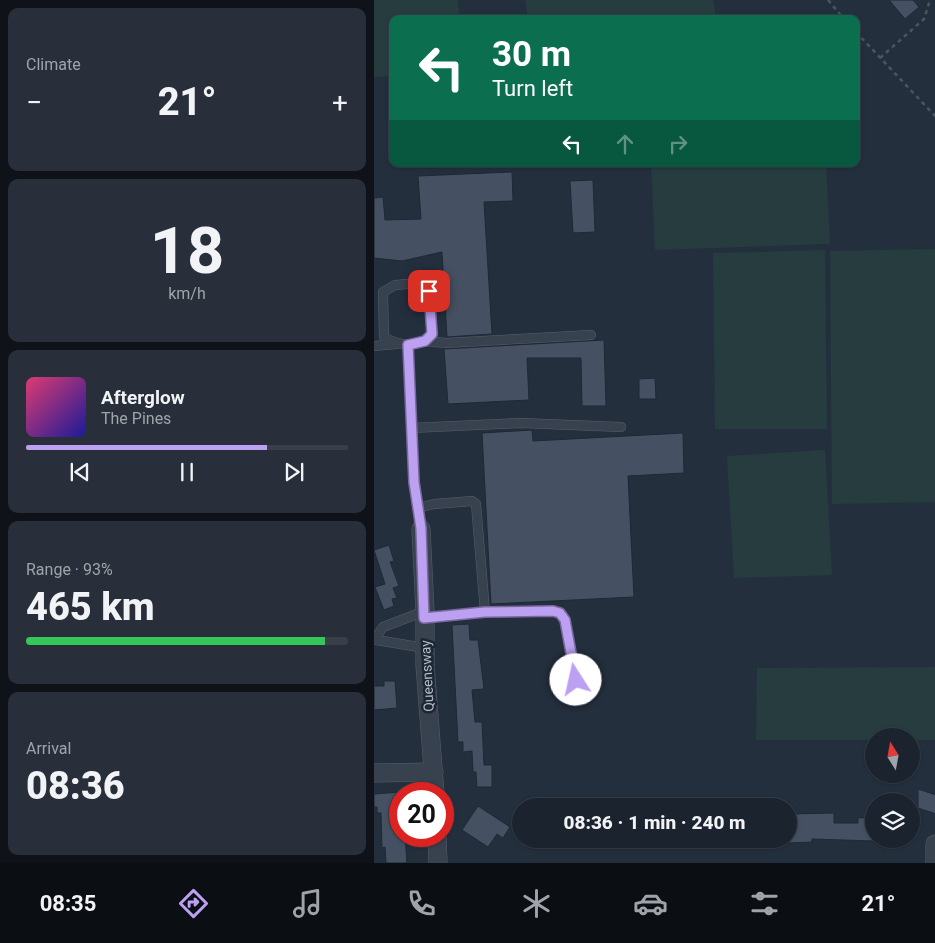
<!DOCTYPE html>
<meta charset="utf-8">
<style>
body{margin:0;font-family:Roboto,sans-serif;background:#282f3a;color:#f1f3f6;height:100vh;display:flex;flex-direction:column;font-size:19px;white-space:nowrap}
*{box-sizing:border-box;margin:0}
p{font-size:16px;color:#a0a4aa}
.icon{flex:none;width:28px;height:28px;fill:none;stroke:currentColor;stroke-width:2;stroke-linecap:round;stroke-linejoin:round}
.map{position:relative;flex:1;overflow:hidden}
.details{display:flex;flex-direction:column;gap:8px;padding:8px;background:#0f1319;width:374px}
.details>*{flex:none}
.guide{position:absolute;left:15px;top:15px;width:471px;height:152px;border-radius:10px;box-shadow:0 1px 4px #0004,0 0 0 1px #39404a;background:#0b6e4f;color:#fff;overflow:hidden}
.needle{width:32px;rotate:349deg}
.fabs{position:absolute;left:491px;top:728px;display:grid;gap:10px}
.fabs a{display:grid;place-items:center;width:55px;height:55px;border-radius:50%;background:#1b232e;box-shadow:0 1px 4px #0004,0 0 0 1px #39404a;font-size:25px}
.speed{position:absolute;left:15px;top:782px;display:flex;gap:10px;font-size:25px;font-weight:700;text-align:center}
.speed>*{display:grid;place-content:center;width:65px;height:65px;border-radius:50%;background:#1b232e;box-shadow:0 1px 4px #0004,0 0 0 1px #39404a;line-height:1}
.speed .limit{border:8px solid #d22;background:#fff;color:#111}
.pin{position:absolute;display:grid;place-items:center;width:42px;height:42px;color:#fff;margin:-21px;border-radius:10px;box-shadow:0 2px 8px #0006}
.me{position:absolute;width:55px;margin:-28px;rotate:350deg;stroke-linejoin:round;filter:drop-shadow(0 0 4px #0008)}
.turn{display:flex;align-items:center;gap:18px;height:105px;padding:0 20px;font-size:22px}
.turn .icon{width:65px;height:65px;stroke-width:2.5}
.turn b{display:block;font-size:35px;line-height:42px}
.lanes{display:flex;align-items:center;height:48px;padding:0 20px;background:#0003;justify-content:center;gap:25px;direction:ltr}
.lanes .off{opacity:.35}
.big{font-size:38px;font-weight:800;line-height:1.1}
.details .card{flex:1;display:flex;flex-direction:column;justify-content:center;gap:8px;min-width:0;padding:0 18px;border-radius:10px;background:#282f3a}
.details .dial{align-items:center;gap:0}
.dial b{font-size:65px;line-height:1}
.song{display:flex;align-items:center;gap:15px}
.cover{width:60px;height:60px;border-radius:8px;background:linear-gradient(135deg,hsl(340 70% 55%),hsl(240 70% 35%))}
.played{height:5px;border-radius:2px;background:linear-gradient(90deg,#bca0f2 75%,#39404a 75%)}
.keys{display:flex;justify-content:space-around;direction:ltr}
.heat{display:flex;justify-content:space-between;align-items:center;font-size:28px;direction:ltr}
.charge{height:8px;border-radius:4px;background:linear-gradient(90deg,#34c759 93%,#39404a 0)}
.trip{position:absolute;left:138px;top:798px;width:285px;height:50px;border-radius:25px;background:#1b232e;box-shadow:0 1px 4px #0004,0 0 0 1px #39404a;font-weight:800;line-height:50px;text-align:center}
.menu{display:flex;height:80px;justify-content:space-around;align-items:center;background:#0b0e12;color:#a0a4aa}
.menu .icon{width:35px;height:35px}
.menu .on{color:#bca0f2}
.menu b{font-size:22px;color:#f1f3f6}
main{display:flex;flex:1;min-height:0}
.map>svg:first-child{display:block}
.green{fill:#263c3f}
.building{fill:#455162;stroke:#1f2835}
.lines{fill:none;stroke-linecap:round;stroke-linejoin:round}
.lane-casing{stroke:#565f6c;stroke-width:10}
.street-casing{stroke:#565f6c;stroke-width:19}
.path{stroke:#44595c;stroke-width:2.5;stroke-dasharray:4 4;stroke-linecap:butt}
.lane{stroke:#38414e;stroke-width:9}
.street{stroke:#38414e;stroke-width:18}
.route-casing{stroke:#7a689d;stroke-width:12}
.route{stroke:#bca0f2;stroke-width:9}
.labels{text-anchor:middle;stroke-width:5;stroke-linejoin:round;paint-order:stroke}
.street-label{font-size:14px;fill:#b4bcc9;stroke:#1d2633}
</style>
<main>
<section class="details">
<div class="card"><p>Climate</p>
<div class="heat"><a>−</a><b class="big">21°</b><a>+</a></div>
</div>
<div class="card dial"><b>18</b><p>km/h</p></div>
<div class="card">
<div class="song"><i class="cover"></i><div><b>Afterglow</b><p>The Pines</p></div></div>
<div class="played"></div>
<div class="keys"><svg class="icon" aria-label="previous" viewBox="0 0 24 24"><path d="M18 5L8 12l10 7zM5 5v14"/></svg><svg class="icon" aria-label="pause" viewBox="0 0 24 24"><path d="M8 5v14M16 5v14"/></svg><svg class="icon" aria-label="next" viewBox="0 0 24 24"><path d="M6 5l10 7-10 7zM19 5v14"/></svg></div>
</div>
<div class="card"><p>Range · 93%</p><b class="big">465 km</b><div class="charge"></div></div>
<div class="card"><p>Arrival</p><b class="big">08:36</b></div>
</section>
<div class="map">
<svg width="562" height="863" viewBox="0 0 562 863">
<rect width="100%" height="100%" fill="#242f3e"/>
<g class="green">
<path d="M0,0h84l2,19h-67v57l-19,1z"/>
<path d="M151,0h188l3,18 -188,1z"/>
<path d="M277,164h175l4,80 -175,6z"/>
<path d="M561,249v253l-103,2 -2,-253z"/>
<path d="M451,250l2,179h-112l-2,-176z"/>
<path d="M451,450l7,125 -98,3 -7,-122z"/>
<path d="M561,667v73h-23v-4h-38v4h-118l1,-72z"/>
</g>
<g class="building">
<path d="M515,0h24l6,7 -14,12z"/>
<path d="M138,172l1,29 -29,1 8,132 -45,3 -5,-85 -40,9 -28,-3v-60l9,-1 2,23 36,-1 -3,-43z"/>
<path d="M219,180l2,52 -22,1 -3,-52z"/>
<path d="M230,340l2,66h-24l-1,-48h-54l2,42 -81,4 -4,-55z"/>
<path d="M281,378l1,21h-17v-20z"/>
<path d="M158,430l1,11 150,-8 1,40 -56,3 6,121 -143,7 -9,-171z"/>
<path d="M15,545l5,16 -4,1 9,24 -6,2 4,10 -5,1 2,7 -10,4 -9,-23 10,-3 -11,-34z"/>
<path d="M95,624l1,16h8l6,49 -12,1 3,32h7l2,43h8v22h-15l-1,-15h-3l-1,-21 -9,1v-10h-5l-6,-117z"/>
<path d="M10,681h11l2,27 -23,2v-24h10z"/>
<path d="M544,789l18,6v19l-18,-6z"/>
<path d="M26,792v44h5l2,27h-21l-1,-16 -3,1 -1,-35h-4v-6h-3v-13z"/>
<path d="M104,806l32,21 -7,11 -6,-4 -9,13 -26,-17z"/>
<path d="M460,813v10h24v-5l15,-1 1,24 -62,-2v3l-24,1 3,-29z"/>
</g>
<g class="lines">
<g class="lane-casing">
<g id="lane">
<path d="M47,283l8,8 4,43c-15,14 -32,13 -49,3l-1,-45 12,-7z"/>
<path d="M51,341l21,2 145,-8"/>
<path d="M34,345l6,137 7,47"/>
<path d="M0,346l22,-2"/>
<path d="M37,428l110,-5 100,4"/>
<path d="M44,508l16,-4 38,-3 4,3 9,108"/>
<path d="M51,618l60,-6 68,-1 7,2 5,7 11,60"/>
<path d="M0,640l9,-13 42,-16"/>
<path d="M2,640l49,8"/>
</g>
</g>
<g class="street-casing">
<g id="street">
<path d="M47,529l4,82v54l10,129"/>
<path d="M0,773l60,-1"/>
<path d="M63,836l1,27"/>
<path d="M561,844v19"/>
</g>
</g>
<g class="path">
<path d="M454,0l16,19"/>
<path d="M482,32l80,85"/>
<path d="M506,58l44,-39 6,-19"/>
</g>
<use href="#lane" class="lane"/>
<use href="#street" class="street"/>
</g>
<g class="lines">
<g class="route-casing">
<path id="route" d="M55,291l3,43 -7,7 -17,4 6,137 7,46 3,90 61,-6 68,-1 7,2 5,7 11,60"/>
</g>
<use href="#route" class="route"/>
</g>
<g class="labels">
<g class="street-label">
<text transform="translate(53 676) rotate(-93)" y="5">Queensway</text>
</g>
</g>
</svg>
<div class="fabs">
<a><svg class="needle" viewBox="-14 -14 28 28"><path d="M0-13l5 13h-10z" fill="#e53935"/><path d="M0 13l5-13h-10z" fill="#a0a4aa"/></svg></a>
<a><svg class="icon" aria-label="layers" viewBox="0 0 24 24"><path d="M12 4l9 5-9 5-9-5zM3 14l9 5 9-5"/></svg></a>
</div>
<div class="speed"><div class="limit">20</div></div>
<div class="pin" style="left:55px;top:291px;background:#d93025"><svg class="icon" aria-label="arrive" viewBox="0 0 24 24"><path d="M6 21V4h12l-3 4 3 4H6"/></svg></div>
<svg class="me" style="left:202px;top:680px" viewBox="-20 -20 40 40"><circle r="19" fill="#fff"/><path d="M0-13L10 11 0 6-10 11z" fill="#bca0f2"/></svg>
<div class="trip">08:36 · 1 min · 240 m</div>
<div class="guide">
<div class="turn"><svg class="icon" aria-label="left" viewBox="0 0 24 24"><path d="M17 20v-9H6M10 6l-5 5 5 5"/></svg><div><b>30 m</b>Turn left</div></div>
<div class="lanes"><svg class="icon" aria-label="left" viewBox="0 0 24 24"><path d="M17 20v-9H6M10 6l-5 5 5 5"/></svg><svg class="icon off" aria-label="ahead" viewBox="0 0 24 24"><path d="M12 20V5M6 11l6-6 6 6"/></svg><svg class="icon off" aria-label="right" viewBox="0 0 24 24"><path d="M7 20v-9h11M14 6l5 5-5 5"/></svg></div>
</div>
</div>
</main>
<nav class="menu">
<b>08:35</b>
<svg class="icon on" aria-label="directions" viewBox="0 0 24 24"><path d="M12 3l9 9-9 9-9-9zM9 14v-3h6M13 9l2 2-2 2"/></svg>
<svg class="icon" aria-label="music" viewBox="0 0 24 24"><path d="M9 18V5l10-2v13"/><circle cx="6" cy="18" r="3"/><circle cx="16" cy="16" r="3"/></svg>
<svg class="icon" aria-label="phone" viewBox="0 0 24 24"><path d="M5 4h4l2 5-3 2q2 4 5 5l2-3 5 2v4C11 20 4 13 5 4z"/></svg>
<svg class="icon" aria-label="climate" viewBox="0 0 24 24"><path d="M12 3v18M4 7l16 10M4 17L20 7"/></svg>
<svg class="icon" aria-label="car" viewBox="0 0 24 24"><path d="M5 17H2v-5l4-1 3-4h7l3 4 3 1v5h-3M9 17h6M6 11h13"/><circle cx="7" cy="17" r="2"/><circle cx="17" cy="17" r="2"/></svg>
<svg class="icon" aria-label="filters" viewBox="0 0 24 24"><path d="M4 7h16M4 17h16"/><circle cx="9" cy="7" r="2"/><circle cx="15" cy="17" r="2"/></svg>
<b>21°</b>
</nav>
